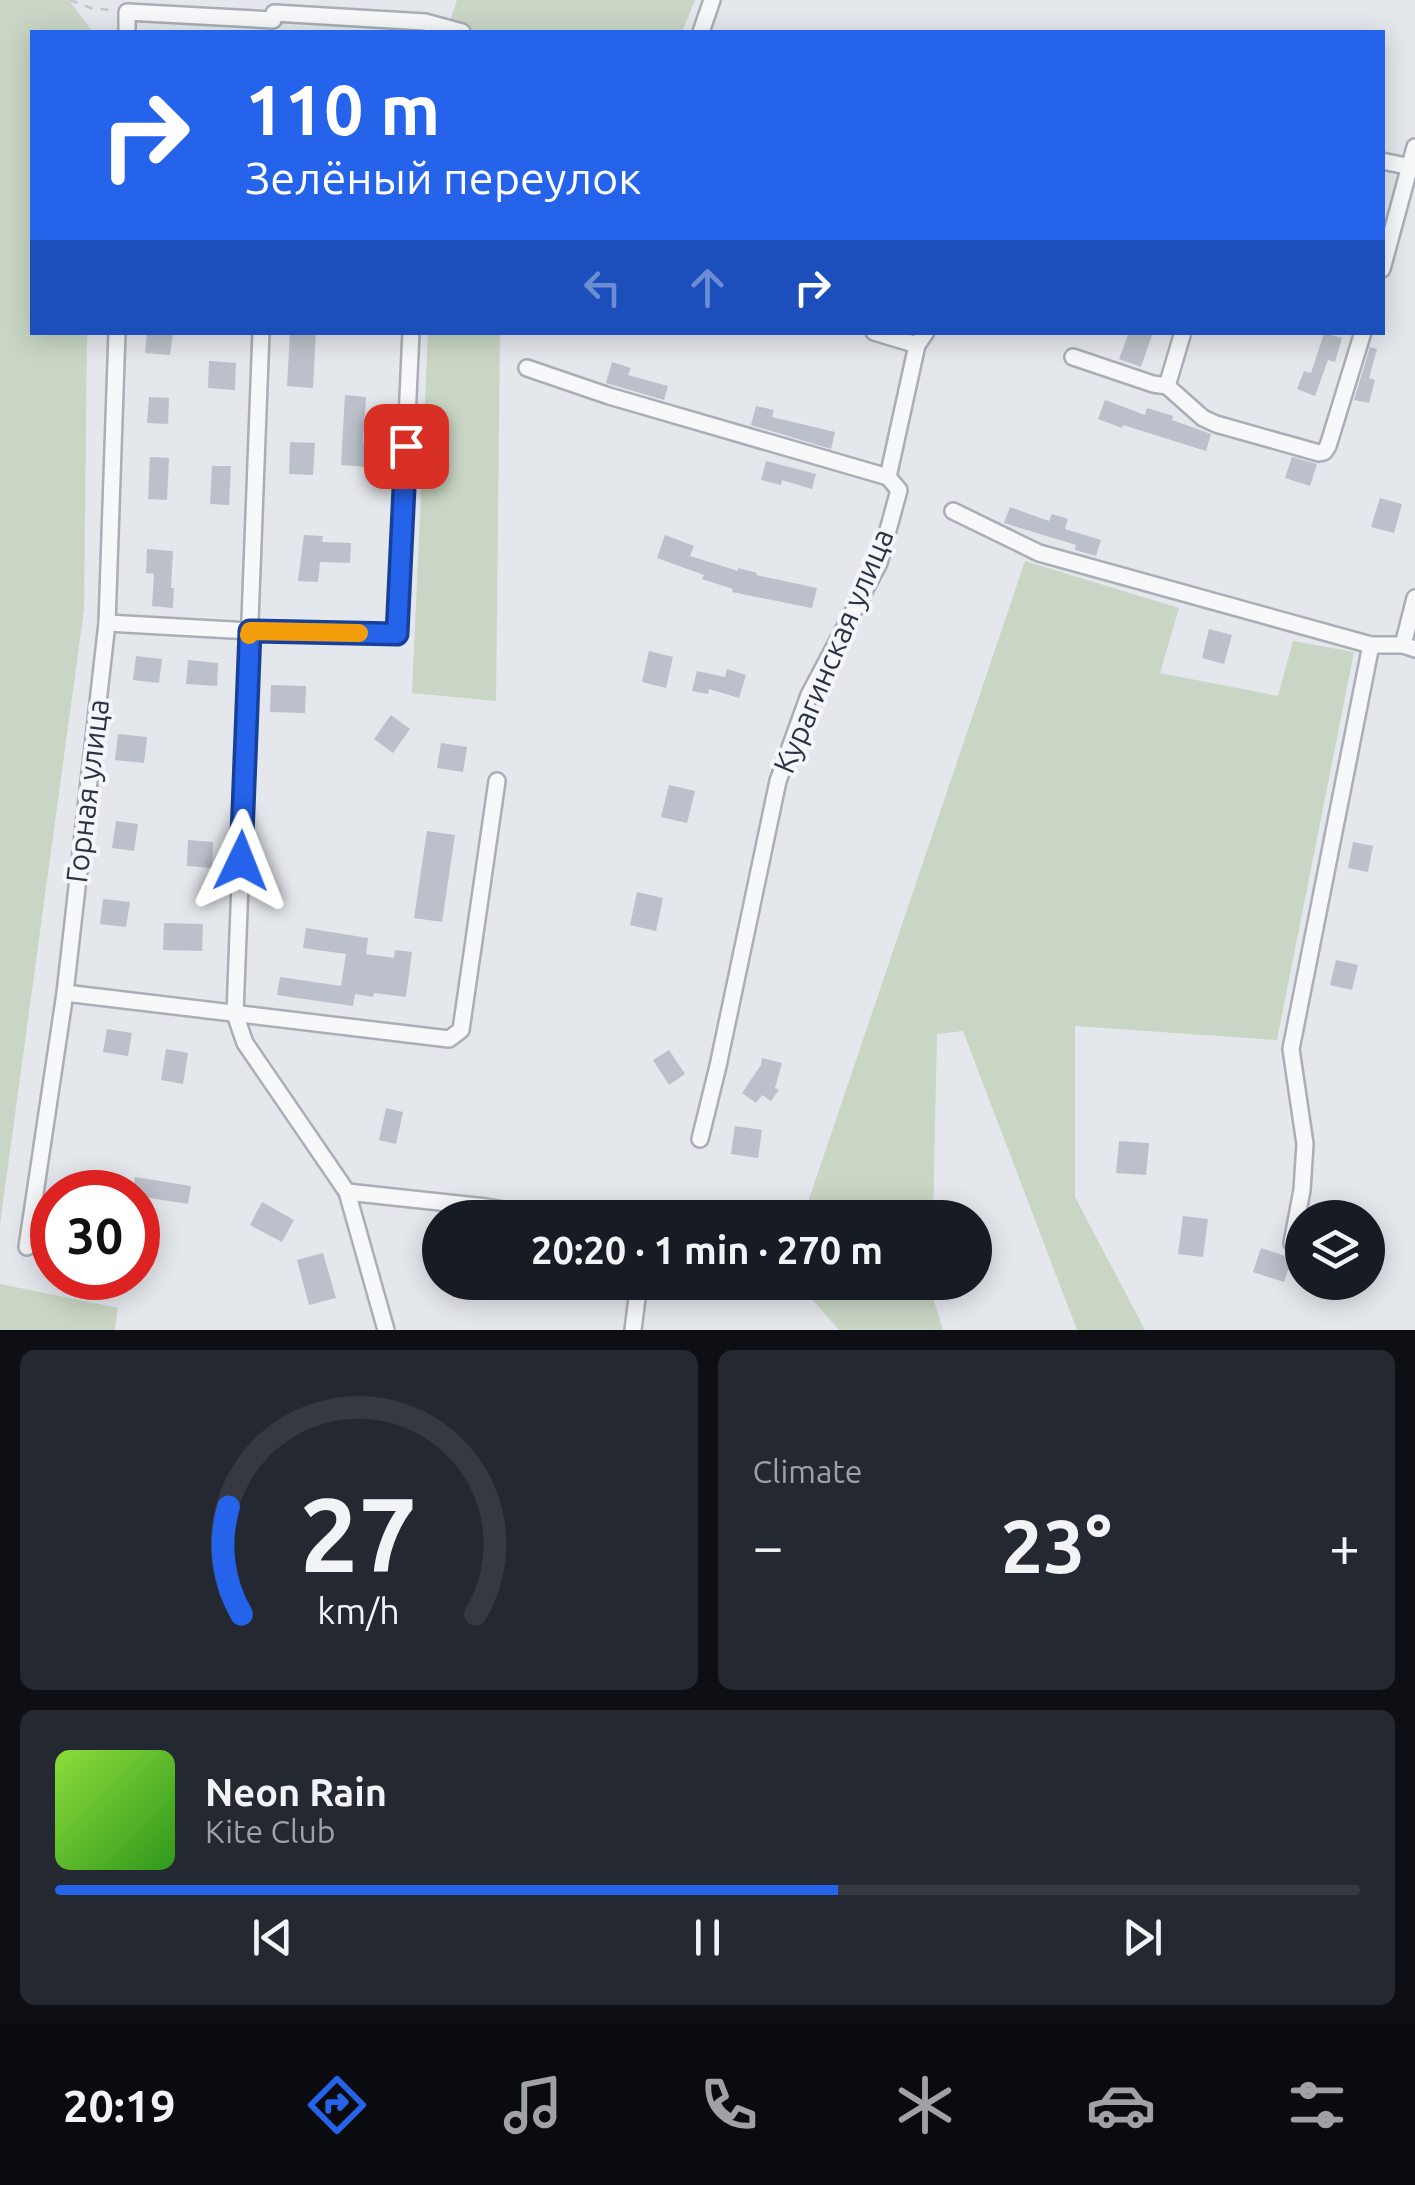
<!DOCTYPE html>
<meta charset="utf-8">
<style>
body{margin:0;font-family:Ubuntu,sans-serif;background:#242831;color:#f1f3f6;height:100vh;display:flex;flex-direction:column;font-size:38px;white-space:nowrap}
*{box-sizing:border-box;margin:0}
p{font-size:32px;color:#9ea1a6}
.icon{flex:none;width:55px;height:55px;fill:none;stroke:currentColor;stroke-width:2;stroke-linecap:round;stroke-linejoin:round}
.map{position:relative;height:1330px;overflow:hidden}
.panel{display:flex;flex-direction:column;gap:20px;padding:20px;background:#0d0f14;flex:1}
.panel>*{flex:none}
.top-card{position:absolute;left:30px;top:30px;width:1355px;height:305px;border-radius:0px;box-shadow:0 5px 25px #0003;background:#2563eb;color:#fff;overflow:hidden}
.tools{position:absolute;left:1285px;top:1200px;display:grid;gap:20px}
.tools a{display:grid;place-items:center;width:100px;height:100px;border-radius:50%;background:#171b24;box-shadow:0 5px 25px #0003;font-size:50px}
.speed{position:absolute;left:30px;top:1170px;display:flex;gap:20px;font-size:50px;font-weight:700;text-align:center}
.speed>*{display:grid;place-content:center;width:130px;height:130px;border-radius:50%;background:#171b24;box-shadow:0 5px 25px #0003;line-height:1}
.speed .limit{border:15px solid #d22;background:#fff;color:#111}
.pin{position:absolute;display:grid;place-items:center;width:85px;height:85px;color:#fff;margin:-42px;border-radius:20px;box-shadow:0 5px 15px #0006}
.me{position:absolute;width:110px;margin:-55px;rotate:2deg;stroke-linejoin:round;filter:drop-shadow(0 0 8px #0008)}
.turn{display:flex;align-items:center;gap:35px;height:210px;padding:0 50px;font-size:45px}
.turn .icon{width:130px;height:130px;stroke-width:2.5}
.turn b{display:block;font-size:70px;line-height:85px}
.lanes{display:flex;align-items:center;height:95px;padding:0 50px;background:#0003;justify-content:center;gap:50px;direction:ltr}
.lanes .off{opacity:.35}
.big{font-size:75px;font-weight:600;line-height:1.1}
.panel .widget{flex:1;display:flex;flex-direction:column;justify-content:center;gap:15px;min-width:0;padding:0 35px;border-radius:15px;background:#242831}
.panel .dial{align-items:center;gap:0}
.dial svg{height:260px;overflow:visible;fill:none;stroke:#363941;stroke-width:7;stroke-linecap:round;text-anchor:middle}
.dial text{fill:#f1f3f6;stroke:none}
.song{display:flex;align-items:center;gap:30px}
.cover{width:120px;height:120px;border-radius:15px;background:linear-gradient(135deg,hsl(90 70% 55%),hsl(110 70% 35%))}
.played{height:10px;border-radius:5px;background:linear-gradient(90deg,#2563eb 60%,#363941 60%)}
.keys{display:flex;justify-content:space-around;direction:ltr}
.heat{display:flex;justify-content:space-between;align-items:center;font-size:55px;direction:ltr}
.panel .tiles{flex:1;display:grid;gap:20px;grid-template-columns:1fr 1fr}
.widget:last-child{grid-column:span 2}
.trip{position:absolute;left:422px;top:1200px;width:570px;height:100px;border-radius:50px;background:#171b24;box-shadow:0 5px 25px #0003;font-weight:600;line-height:100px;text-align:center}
.tabs{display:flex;height:160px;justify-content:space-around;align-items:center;background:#090b0e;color:#9ea1a6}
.tabs .icon{width:70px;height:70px}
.tabs .selected{color:#2563eb}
.tabs b{font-size:45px;color:#f1f3f6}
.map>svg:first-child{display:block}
.green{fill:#c9d6c5}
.building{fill:#bbc0ca}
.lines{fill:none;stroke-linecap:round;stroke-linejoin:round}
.minor-casing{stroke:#a9aeb7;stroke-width:20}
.path{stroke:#c2c5cb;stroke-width:2.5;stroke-dasharray:8 8;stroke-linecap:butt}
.minor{stroke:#f7f8fa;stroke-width:15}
.route-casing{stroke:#184099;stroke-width:25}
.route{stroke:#2563eb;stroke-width:18}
.slow{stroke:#f59e0b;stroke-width:18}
.labels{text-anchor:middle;stroke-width:8;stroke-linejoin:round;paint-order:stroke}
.street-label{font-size:30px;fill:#2b3445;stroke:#f4f6f9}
</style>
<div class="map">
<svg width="1415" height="1330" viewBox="0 0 1415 1330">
<rect width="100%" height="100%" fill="#e4e7ec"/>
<g class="green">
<path d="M0,0h69l22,30v2h-59v300l55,1 -3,277 -84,614z"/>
<path d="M457,0h238l-13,32h-236z"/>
<path d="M428,333h72l-4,368 -84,-8z"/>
<path d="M1025,561l154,47 -19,65 118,23 15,-55 61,11 -77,388 -202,-14v171l70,133h-68l-114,-299 -26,3 -4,183h-130z"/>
<path d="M798,1283h134v12l11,35h-104z"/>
<path d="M0,1284l118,24 -3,22h-115z"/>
</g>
<g class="building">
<path d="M147,332h26l-3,23 -25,-2z"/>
<path d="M290,332h26l-3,56 -26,-2z"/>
<path d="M1129,332l23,3 -11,32 -22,-8z"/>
<path d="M1324,333l18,5 -7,24 -7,-2 -13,36 -18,-7 7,-18 7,2z"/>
<path d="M1370,347l7,2 -8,29 6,2 -6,23 -15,-3z"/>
<path d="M209,361l27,2 -1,27 -27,-2z"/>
<path d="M612,362l19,6 -3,7 40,11 -4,14 -58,-17z"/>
<path d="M345,395l21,2 -3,46h6l-2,24 -26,-2z"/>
<path d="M149,397l20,1 -1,26 -21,-1z"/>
<path d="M1105,400l40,15 2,-7 26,8 -1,4 39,14 -5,17 -83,-26 -1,3 -24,-9z"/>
<path d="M756,406l18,4 -2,7 63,15 -4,17 -80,-24z"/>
<path d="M290,442l25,1 -2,32 -24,-1z"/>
<path d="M150,457l19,1 -2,42 -19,-1z"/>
<path d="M1292,457l25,7 -7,22 -25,-8z"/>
<path d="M766,461l50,13 -4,15 -30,-9 -1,5 -20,-5z"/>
<path d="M212,466h19l-2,39 -19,-1z"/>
<path d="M1380,498l22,6 -8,29 -23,-6z"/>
<path d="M1010,507l39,14 3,-7 16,5 -3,10 36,11 -5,16 -21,-6 1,-5 -72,-22z"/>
<path d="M304,535l19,1 -1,6 29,1 -1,20 -30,-1 -2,20 -20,-1z"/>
<path d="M665,535l29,11 -4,10 48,15v-3l19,5 -1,2 61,13 -5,20 -80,-16 1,-3 -31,-10 2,-4 -47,-17z"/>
<path d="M147,549l26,2 -2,37h3l-1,20 -21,-2 2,-32 -8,-1z"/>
<path d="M1209,629l23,6 -8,29 -22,-6z"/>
<path d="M649,651l24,6 -7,31 -24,-6z"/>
<path d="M136,656l26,3 -3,24 -26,-3z"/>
<path d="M188,660l30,3 -1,23 -31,-2z"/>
<path d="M727,669l19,6 -7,23 -30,-9 -1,5 -16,-3 5,-20 28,6z"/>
<path d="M271,685l35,1 -1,27 -35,-1z"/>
<path d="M391,715l19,14 -17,24 -19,-14z"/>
<path d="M118,734l29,3 -3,26 -29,-3z"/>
<path d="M441,743l26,4 -4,25 -26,-4z"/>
<path d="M669,785l26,6 -8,32 -26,-6z"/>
<path d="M116,821l22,3 -4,27 -22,-3z"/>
<path d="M427,831l28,4 -13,87 -28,-4z"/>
<path d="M188,840l25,2 -1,26 -25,-2z"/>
<path d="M1353,842l20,4 -5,26 -20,-4z"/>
<path d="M637,892l26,6 -7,33 -26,-6z"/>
<path d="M103,899l27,3 -4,25 -26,-3z"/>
<path d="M164,923l39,1 -1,27 -39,-1z"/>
<path d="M306,928l62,10 -2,16 28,4 1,-8 17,2 -6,45 -32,-4 -1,4 -18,-3 -2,12 -76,-11 3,-18 61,9 5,-32 -43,-6z"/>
<path d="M1336,960l22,5 -6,25 -22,-5z"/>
<path d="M107,1029l25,4 -4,23 -25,-4z"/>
<path d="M166,1049l22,4 -5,31 -22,-4z"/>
<path d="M669,1050l16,24 -16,11 -16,-25z"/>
<path d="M762,1058l20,5 -7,25 4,2 -8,11 -9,-6 -6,8 -14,-10 19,-28z"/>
<path d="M386,1108l17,4 -7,32 -17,-4z"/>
<path d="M735,1126l27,4 -4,28 -27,-4z"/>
<path d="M1119,1141l30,2 -3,32 -30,-2z"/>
<path d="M135,1177l56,9 -3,18 -50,-8v-4h-5z"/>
<path d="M262,1202l32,18 -12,22 -32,-17z"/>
<path d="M1183,1216l25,3 -5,38 -25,-3z"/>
<path d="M1261,1248l31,10 -8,24 -31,-10z"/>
<path d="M323,1253l13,45 -27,7 -12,-45z"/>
</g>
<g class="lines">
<g class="minor-casing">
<g id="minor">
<path d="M127,32v-20l146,8 1,-7 151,9 37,10"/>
<path d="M701,32l11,-32"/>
<path d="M1382,161l29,6"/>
<path d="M1382,269l33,-122"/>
<path d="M261,332l-26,682 10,29 102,149 39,138"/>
<path d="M874,332l43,13 9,-13"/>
<path d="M1073,357l80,27 14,2 36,32 13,6 103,29 5,-1 4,-6 35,-114"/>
<path d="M527,368l82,28 279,81"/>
<path d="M1167,386l16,-54"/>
<path d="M953,511l86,42 332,92"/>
<path d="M1415,598l-12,47 12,4"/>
<path d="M107,623l143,8 147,3 14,-302"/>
<path d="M65,993l384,46 12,-9 36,-249"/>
<path d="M700,1139l18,-73 60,-285 31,-86 70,-132 20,-73 -11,-13 29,-132"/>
<path d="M347,1192l139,15 62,11"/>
<path d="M1292,1243l10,-53 3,-46 -14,-95 80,-404h32"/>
<path d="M27,1247l38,-254 42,-370 10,-291"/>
<path d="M633,1330l6,-48"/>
</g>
</g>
<path class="path" d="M70,0l21,8 20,2"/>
<use href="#minor" class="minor"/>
</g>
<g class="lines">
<g class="route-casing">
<path id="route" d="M241,861l9,-230 147,3 9,-188"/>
</g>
<use href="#route" class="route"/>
<path class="slow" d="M249,635l1,-4 109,2"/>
</g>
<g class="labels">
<g class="street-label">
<text transform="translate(834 651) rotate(-67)" y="10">Курагинская улица</text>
<text transform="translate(88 791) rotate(-83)" y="10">Горная улица</text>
</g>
</g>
</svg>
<div class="tools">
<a><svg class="icon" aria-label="layers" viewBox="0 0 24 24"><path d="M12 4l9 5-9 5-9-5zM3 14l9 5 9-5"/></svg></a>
</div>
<div class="speed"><div class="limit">30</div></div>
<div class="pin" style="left:406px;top:446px;background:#d93025"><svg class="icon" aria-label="arrive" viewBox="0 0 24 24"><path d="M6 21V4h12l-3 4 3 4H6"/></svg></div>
<svg class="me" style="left:241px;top:861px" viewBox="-20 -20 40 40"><path d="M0-17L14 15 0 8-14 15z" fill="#2563eb" stroke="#fff" stroke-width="4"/></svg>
<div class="trip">20:20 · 1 min · 270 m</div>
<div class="top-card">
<div class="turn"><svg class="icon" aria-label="right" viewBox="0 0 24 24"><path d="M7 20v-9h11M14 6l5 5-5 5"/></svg><div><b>110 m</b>Зелёный переулок</div></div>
<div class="lanes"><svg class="icon off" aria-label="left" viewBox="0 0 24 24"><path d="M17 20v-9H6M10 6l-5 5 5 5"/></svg><svg class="icon off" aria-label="ahead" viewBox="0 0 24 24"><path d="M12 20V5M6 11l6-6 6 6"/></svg><svg class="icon" aria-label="right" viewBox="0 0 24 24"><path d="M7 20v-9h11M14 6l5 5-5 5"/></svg></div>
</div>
</div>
<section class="panel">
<div class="tiles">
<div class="widget dial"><svg viewBox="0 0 100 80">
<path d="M14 69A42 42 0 1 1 86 69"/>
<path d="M14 69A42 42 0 0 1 10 36" stroke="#2563eb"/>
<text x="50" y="56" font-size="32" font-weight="700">27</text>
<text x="50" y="72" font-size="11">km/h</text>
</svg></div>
<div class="widget"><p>Climate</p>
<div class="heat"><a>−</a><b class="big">23°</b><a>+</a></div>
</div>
<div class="widget">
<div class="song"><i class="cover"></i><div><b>Neon Rain</b><p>Kite Club</p></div></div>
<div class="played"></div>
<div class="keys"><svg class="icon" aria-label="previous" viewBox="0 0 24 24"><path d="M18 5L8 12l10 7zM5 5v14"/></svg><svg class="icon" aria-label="pause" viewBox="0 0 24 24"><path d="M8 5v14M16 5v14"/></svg><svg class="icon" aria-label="next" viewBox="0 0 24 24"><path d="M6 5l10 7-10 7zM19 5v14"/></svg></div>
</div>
</div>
</section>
<nav class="tabs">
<b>20:19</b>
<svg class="icon selected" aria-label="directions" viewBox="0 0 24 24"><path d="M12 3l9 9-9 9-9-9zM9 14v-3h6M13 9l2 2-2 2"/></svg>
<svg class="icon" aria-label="music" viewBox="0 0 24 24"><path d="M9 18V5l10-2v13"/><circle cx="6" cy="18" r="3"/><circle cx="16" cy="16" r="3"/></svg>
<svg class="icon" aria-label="phone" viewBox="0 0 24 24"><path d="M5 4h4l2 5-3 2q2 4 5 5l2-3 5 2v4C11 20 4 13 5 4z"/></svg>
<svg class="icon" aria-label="climate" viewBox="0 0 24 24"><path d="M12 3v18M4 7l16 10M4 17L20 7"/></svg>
<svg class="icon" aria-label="car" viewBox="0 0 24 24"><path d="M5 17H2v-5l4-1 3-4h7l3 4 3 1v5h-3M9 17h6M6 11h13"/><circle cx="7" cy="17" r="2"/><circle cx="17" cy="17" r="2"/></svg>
<svg class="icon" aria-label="filters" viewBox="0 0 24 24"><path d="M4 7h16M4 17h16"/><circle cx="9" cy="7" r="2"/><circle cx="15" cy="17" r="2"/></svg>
</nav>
